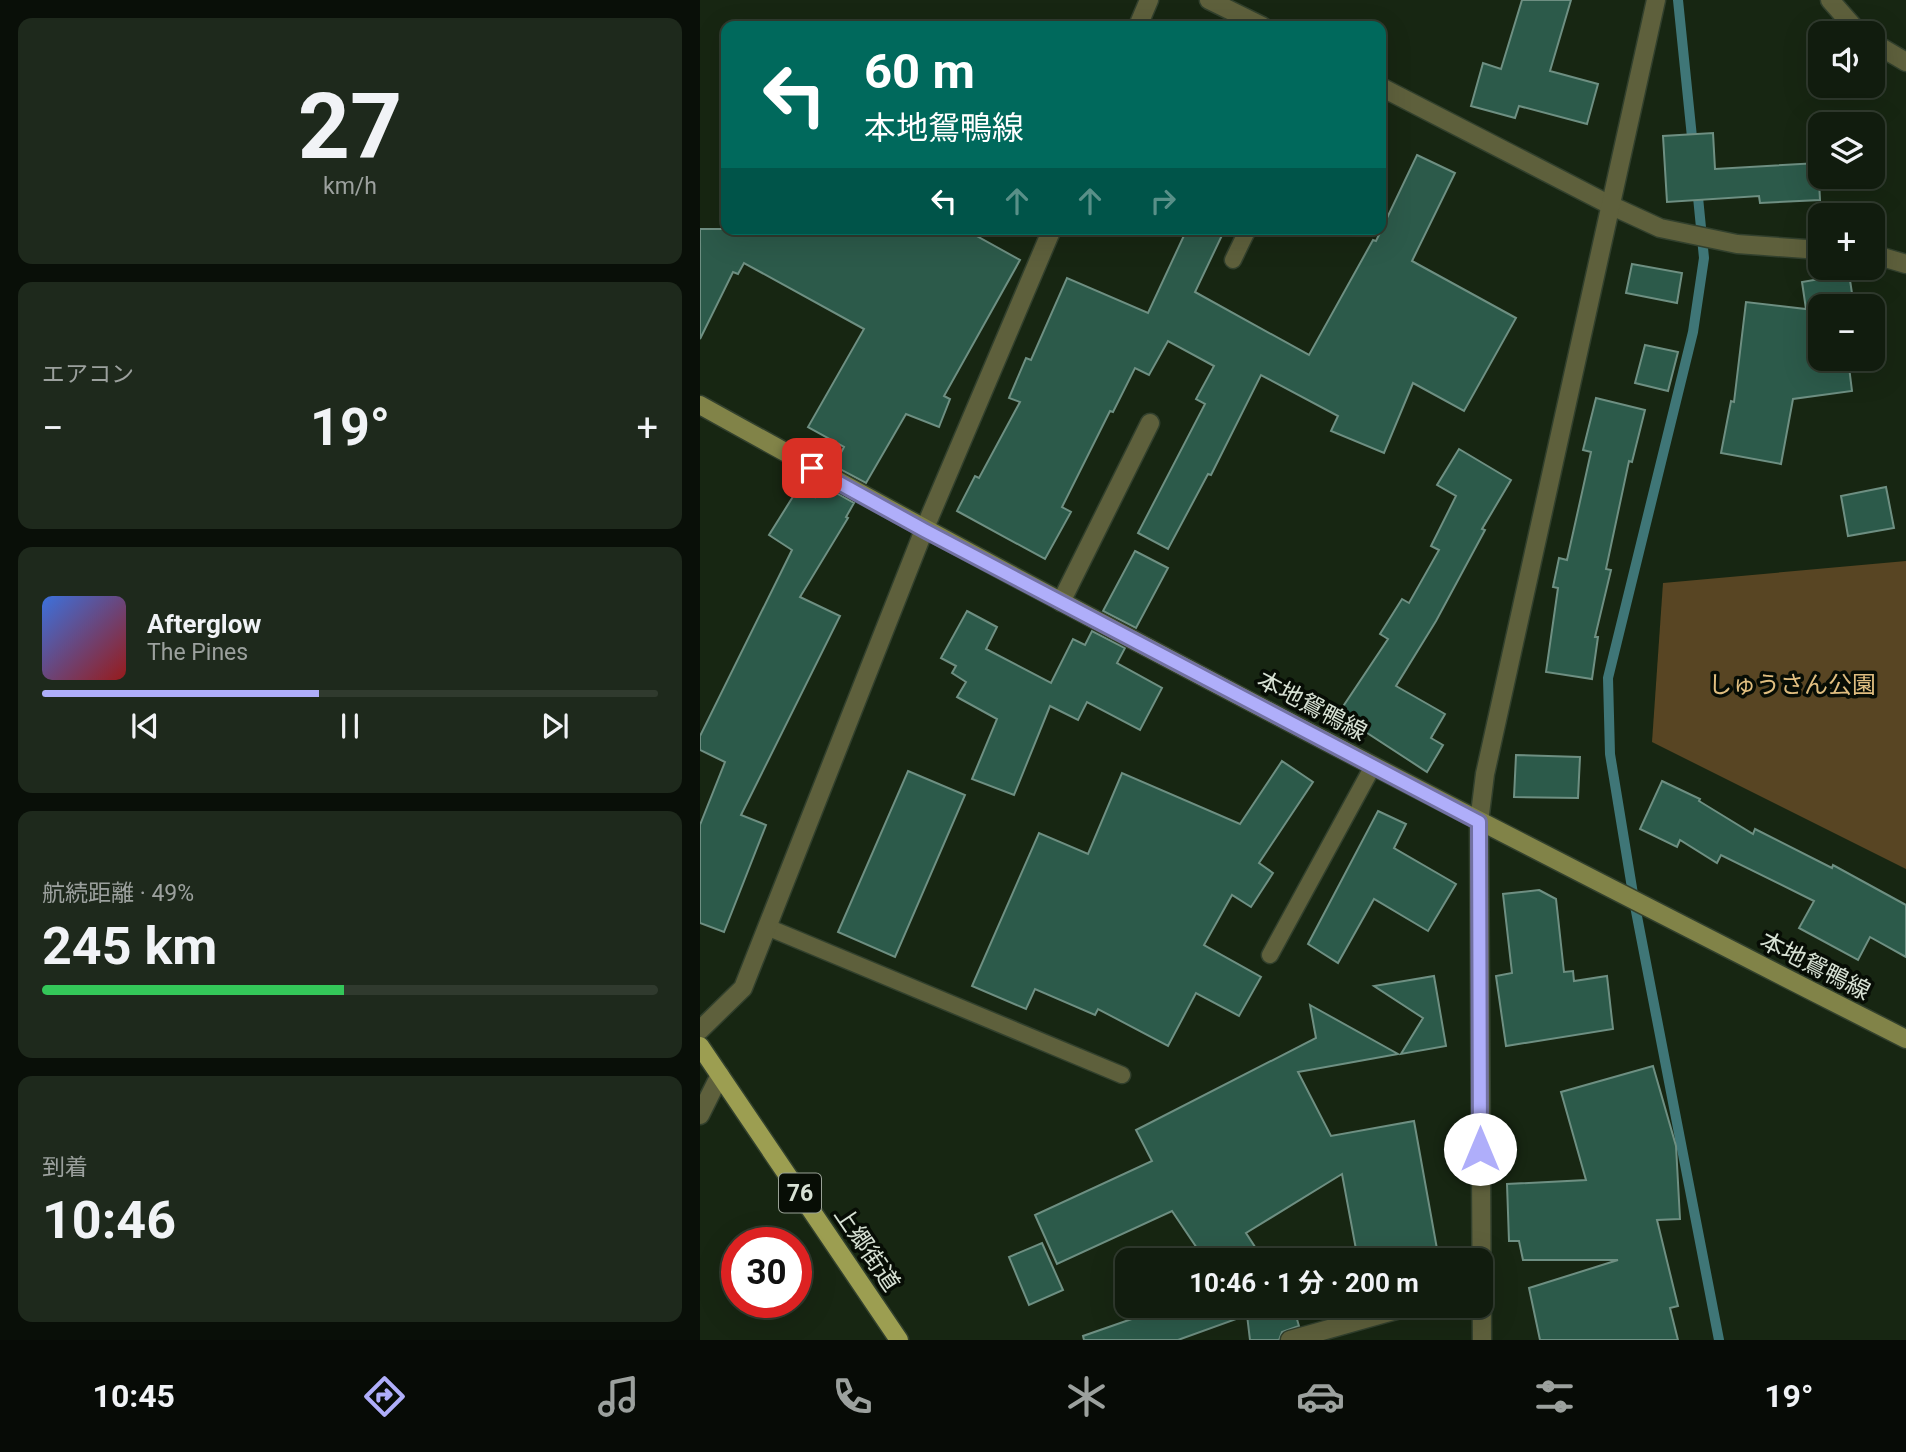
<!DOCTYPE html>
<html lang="ja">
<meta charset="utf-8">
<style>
body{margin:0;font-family:Roboto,"Noto Sans JP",sans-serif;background:#1e291c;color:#f1f3f6;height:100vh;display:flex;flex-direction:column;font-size:26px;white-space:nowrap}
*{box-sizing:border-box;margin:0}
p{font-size:23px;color:#9ca19e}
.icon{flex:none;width:38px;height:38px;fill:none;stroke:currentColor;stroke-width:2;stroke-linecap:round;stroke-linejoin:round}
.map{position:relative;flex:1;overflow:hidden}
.details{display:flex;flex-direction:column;gap:18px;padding:18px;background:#090f08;width:700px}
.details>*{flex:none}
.guide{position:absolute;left:21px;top:21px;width:665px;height:214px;border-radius:14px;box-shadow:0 7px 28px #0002,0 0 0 2px #303a2e;background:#00695c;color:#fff;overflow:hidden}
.controls{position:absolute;left:1108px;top:21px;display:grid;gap:14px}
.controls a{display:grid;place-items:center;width:77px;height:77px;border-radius:14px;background:#111c0e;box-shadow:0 7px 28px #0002,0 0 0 2px #303a2e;font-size:35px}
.speed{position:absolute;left:21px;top:1227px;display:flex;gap:14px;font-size:35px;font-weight:700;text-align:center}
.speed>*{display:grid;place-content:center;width:91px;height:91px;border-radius:50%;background:#111c0e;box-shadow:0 7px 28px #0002,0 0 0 2px #303a2e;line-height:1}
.speed .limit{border:10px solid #d22;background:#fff;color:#111}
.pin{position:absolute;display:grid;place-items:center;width:60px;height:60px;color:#fff;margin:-30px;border-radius:14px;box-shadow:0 4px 10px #0006}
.me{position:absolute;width:77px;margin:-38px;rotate:0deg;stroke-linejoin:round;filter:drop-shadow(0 0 5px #0008)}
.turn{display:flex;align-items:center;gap:24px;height:147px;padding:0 28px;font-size:32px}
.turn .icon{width:91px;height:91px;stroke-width:2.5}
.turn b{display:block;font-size:49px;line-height:60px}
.lanes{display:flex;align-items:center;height:66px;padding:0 28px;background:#0003;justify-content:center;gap:35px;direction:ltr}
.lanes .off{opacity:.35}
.big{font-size:52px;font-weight:700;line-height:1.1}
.details .tile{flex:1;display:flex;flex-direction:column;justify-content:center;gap:10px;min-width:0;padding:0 24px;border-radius:14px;background:#1e291c}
.details .dial{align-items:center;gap:0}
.dial b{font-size:91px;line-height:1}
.song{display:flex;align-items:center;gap:21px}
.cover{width:84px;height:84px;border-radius:10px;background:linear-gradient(135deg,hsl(220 70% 55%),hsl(0 70% 35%))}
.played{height:7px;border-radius:4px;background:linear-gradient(90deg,#afaefa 45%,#303a2e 45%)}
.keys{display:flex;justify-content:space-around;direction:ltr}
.heat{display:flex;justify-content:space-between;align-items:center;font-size:38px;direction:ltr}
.charge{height:10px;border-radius:5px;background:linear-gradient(90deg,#34c759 49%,#303a2e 0)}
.trip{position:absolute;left:415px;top:1248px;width:378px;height:70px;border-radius:14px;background:#111c0e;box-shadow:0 7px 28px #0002,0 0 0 2px #303a2e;font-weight:700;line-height:70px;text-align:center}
.menu{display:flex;height:112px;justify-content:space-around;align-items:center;background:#070b06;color:#9ca19e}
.menu .icon{width:49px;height:49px}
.menu .selected{color:#afaefa}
.menu b{font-size:32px;color:#f1f3f6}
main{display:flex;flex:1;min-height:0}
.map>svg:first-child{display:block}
.green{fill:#584523}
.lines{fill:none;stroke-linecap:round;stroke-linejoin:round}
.stream{stroke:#3f7677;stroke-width:10}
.building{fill:#2c5a4a;stroke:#6e8f82;stroke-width:2}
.service-casing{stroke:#32402d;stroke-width:19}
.minor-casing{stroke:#32402d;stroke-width:21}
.secondary-casing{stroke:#32402d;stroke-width:21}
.primary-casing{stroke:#32402d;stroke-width:21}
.service{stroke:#5e603c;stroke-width:16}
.minor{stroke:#5e603c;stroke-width:18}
.secondary{stroke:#818348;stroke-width:18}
.primary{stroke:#9c9e51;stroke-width:18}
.route-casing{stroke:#7271a2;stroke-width:18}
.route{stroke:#afaefa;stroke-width:12}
.labels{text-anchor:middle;stroke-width:7;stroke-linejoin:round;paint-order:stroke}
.shield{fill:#070d05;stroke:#99a196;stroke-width:2}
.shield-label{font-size:23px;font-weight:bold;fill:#d7e1d4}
.park-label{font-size:24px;fill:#e0be80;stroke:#070d05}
.street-label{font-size:24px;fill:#d7e1d4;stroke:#070d05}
</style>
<main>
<section class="details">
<div class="tile dial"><b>27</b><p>km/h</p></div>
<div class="tile"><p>エアコン</p>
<div class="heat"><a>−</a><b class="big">19°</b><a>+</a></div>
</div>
<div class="tile">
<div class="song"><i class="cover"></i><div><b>Afterglow</b><p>The Pines</p></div></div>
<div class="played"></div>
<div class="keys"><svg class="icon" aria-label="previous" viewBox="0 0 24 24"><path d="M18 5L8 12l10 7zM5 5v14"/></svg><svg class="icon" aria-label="pause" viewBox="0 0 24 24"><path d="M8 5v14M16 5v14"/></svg><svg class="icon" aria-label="next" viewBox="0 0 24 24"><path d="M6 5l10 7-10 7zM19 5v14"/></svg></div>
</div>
<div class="tile"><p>航続距離 · 49%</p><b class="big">245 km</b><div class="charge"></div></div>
<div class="tile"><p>到着</p><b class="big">10:46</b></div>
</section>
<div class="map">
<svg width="1206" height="1340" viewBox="0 0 1206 1340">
<rect width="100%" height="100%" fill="#172612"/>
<path class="green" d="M1206,561v308l-254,-127 11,-159z"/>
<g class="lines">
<g class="stream">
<path d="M978,0l15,147"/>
<path d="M997,187l7,71 -11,74 -85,346 2,76 25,152 84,434"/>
</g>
</g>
<g class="building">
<path d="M822,0h49l-21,71 48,13 -11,40 -68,-18 -4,12 -44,-12 12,-43 18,6z"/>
<path d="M1013,133l2,36 103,-6 2,37 -60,3 -1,-7 -92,6 -4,-66z"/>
<path d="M717,155l38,18 -43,88 104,57 -52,93 -51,-28 -29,70 -53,-22 7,-15 -77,-41 -50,100 -3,-1 -40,75 -30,-16 67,-129 -9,-5 18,-33 -46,-25 -19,34 -14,-7 -22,44 -3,-1 -48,96 9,5 -26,47 -88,-48 18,-35 4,2 41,-76 -11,-4 17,-40 5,2 36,-82 81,35 39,-84h38l-30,63 114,63 64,-115 3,1z"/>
<path d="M0,229h264l56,31 -76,136 6,3 -11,28 -33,-13 -40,69 -32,-17 10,-19 -36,-20 56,-98 -120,-66 -6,11 -5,-2 -33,67z"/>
<path d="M932,264l50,9 -5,30 -51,-10z"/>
<path d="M1149,274l5,32h-34v53h28l4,32 -59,8 -12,65 -60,-11 10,-52 3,1 12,-100 60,7 -4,-27z"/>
<path d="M945,345l33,7 -10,39 -33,-8z"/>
<path d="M896,398l49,12 -13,52 -3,-1 -23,108 5,1 -16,67h3l-6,42 -46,-7 12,-84 -5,-1 6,-29 8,2 24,-108 -8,-2z"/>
<path d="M759,449l52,31 -29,49 3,1 -49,91 -40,65 49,28 -14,24 12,7 -16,27 -89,-58 50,-75 -8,-5 22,-35 7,4 30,-53 -8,-4 25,-50 -19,-11z"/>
<path d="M122,485l32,18 -8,14 2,1 -48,79 40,19 -99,199 25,10 -42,107 -24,-9v-98l25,-63 -25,-12v-14l92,-186 -23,-15 30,-48 16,10z"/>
<path d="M1186,487l8,41 -46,8 -7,-40z"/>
<path d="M435,551l33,17 -32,60 -33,-17z"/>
<path d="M267,611l30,16 -11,22 65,34 22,-44 12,6 7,-14 33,17 -8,15 45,25 -22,42 -53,-28 -9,18 -28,-14 -36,89 -42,-16 25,-60 -40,-22 9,-15 -14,-9 4,-7 -15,-8z"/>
<path d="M816,755l64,2 -2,41 -64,-1z"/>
<path d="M582,761l31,21 -54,81 14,10 -22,34 -19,-12 -28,50 57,32 -22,39 -43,-23 -28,53 -70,-37 -3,6 -60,-26 -9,20 -54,-23 67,-153 49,21 34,-81 118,51z"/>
<path d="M208,771l57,24 -70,162 -57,-25z"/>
<path d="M962,781l38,18 -1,2 54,33 2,-5 77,39 1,-3 73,40v52l-36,-20 -12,23 -59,-32 15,-27 -93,-46 -4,8 -37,-23 -3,7 -37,-18z"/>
<path d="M678,811l28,13 -12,24 62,36 -28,47 -54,-32 -36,64 -30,-19z"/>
<path d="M839,890l17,9 8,73 9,-1 1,10 33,-5 6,53 -107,17 -10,-70 16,-3 -9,-79z"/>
<path d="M734,976l12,70 -45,8 22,-36 -49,-32z"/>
<path d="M610,1005l88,49 -100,18 33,64 83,-15 25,139h-81l-16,-86 -96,59 13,20 -11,7h-43l-33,-49 -115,53 -22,-49 117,-54 -16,-31 180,-92z"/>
<path d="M953,1066l23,80 4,73 -23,1 21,86 -8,2 8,32h-138l-11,-52 89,-28h-95l-4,-19h-10l-2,-57 79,-4 -25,-88z"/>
<path d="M342,1243l21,47 -34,15 -20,-48z"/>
<path d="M469,1306h124l6,20 -17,6 -3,8h-29l-3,-25 -69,25h-94l-1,-4z"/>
</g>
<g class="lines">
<g class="service-casing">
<g id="service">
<path d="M533,260l15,-31"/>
<path d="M67,927l355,148"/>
<path d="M570,955l103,-189"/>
</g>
</g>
<g class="minor-casing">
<g id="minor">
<path d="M509,0l53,26"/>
<path d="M1130,0l29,33"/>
<path d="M438,26l11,-26"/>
<path d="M1172,42l34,20"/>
<path d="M681,87l229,118 50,23 77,16 83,6"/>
<path d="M1172,254l34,10"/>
<path d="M361,602l89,-179"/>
<path d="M0,1030l43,-42 181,-458 128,-301"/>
<path d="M0,1115l20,-40"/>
<path d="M590,1340l121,-34"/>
<path d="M782,1340l-3,-518 6,-48 171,-774"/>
</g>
</g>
<g class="secondary-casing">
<path id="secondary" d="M0,405c397,221 801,428 1206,634"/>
</g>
<g class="primary-casing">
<path id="primary" d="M0,1046l199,294"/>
</g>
<use href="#service" class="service"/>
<use href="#minor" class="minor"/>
<use href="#secondary" class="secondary"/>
<use href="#primary" class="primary"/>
</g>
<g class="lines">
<g class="route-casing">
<path id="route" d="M112,468l112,62 555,292 1,327"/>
</g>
<use href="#route" class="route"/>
</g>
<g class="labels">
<rect class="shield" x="79" y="1173.5" width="42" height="39" rx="5"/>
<g class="shield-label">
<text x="100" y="1201">76</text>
</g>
<g class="park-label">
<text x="1092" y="693">しゅうさん公園</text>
</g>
<g class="street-label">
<text transform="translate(612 706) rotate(28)" y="8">本地鴛鴨線</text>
<text transform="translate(1115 966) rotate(27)" y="8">本地鴛鴨線</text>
<text transform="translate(167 1249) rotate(56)" y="8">上郷街道</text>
</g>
</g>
</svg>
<div class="controls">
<a><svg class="icon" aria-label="sound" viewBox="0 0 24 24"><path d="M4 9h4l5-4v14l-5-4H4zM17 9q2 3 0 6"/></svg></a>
<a><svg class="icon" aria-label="layers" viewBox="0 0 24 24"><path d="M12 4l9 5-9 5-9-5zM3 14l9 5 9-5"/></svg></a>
<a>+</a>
<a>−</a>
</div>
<div class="speed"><div class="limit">30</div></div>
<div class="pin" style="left:112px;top:468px;background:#d93025"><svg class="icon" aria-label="arrive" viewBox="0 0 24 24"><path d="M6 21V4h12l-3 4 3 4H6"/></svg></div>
<svg class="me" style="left:780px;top:1149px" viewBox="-20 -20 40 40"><circle r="19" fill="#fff"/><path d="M0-13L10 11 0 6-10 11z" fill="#afaefa"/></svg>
<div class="trip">10:46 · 1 分 · 200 m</div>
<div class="guide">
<div class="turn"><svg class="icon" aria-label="left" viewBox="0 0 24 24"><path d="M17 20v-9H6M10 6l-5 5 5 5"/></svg><div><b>60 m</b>本地鴛鴨線</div></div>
<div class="lanes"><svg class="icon" aria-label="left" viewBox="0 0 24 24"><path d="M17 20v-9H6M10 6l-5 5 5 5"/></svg><svg class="icon off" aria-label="ahead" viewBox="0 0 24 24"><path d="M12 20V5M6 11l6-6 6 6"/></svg><svg class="icon off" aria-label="ahead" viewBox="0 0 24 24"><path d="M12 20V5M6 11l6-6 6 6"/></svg><svg class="icon off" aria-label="right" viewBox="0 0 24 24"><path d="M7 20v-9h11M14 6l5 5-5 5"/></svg></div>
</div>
</div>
</main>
<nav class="menu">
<b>10:45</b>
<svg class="icon selected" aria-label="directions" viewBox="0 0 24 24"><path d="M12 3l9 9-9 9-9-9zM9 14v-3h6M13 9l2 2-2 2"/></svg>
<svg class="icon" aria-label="music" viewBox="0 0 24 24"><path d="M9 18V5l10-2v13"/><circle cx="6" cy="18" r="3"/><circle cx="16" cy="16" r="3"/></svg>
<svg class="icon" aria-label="phone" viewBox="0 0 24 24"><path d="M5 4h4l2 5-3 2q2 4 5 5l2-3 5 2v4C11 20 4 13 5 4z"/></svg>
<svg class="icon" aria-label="climate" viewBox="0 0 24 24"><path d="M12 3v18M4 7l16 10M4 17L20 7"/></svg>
<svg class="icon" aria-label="car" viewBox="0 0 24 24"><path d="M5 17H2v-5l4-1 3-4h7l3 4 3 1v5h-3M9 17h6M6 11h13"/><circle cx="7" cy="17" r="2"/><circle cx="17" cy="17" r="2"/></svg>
<svg class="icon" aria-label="filters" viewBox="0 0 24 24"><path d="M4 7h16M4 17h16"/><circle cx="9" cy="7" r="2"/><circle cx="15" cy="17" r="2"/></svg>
<b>19°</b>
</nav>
